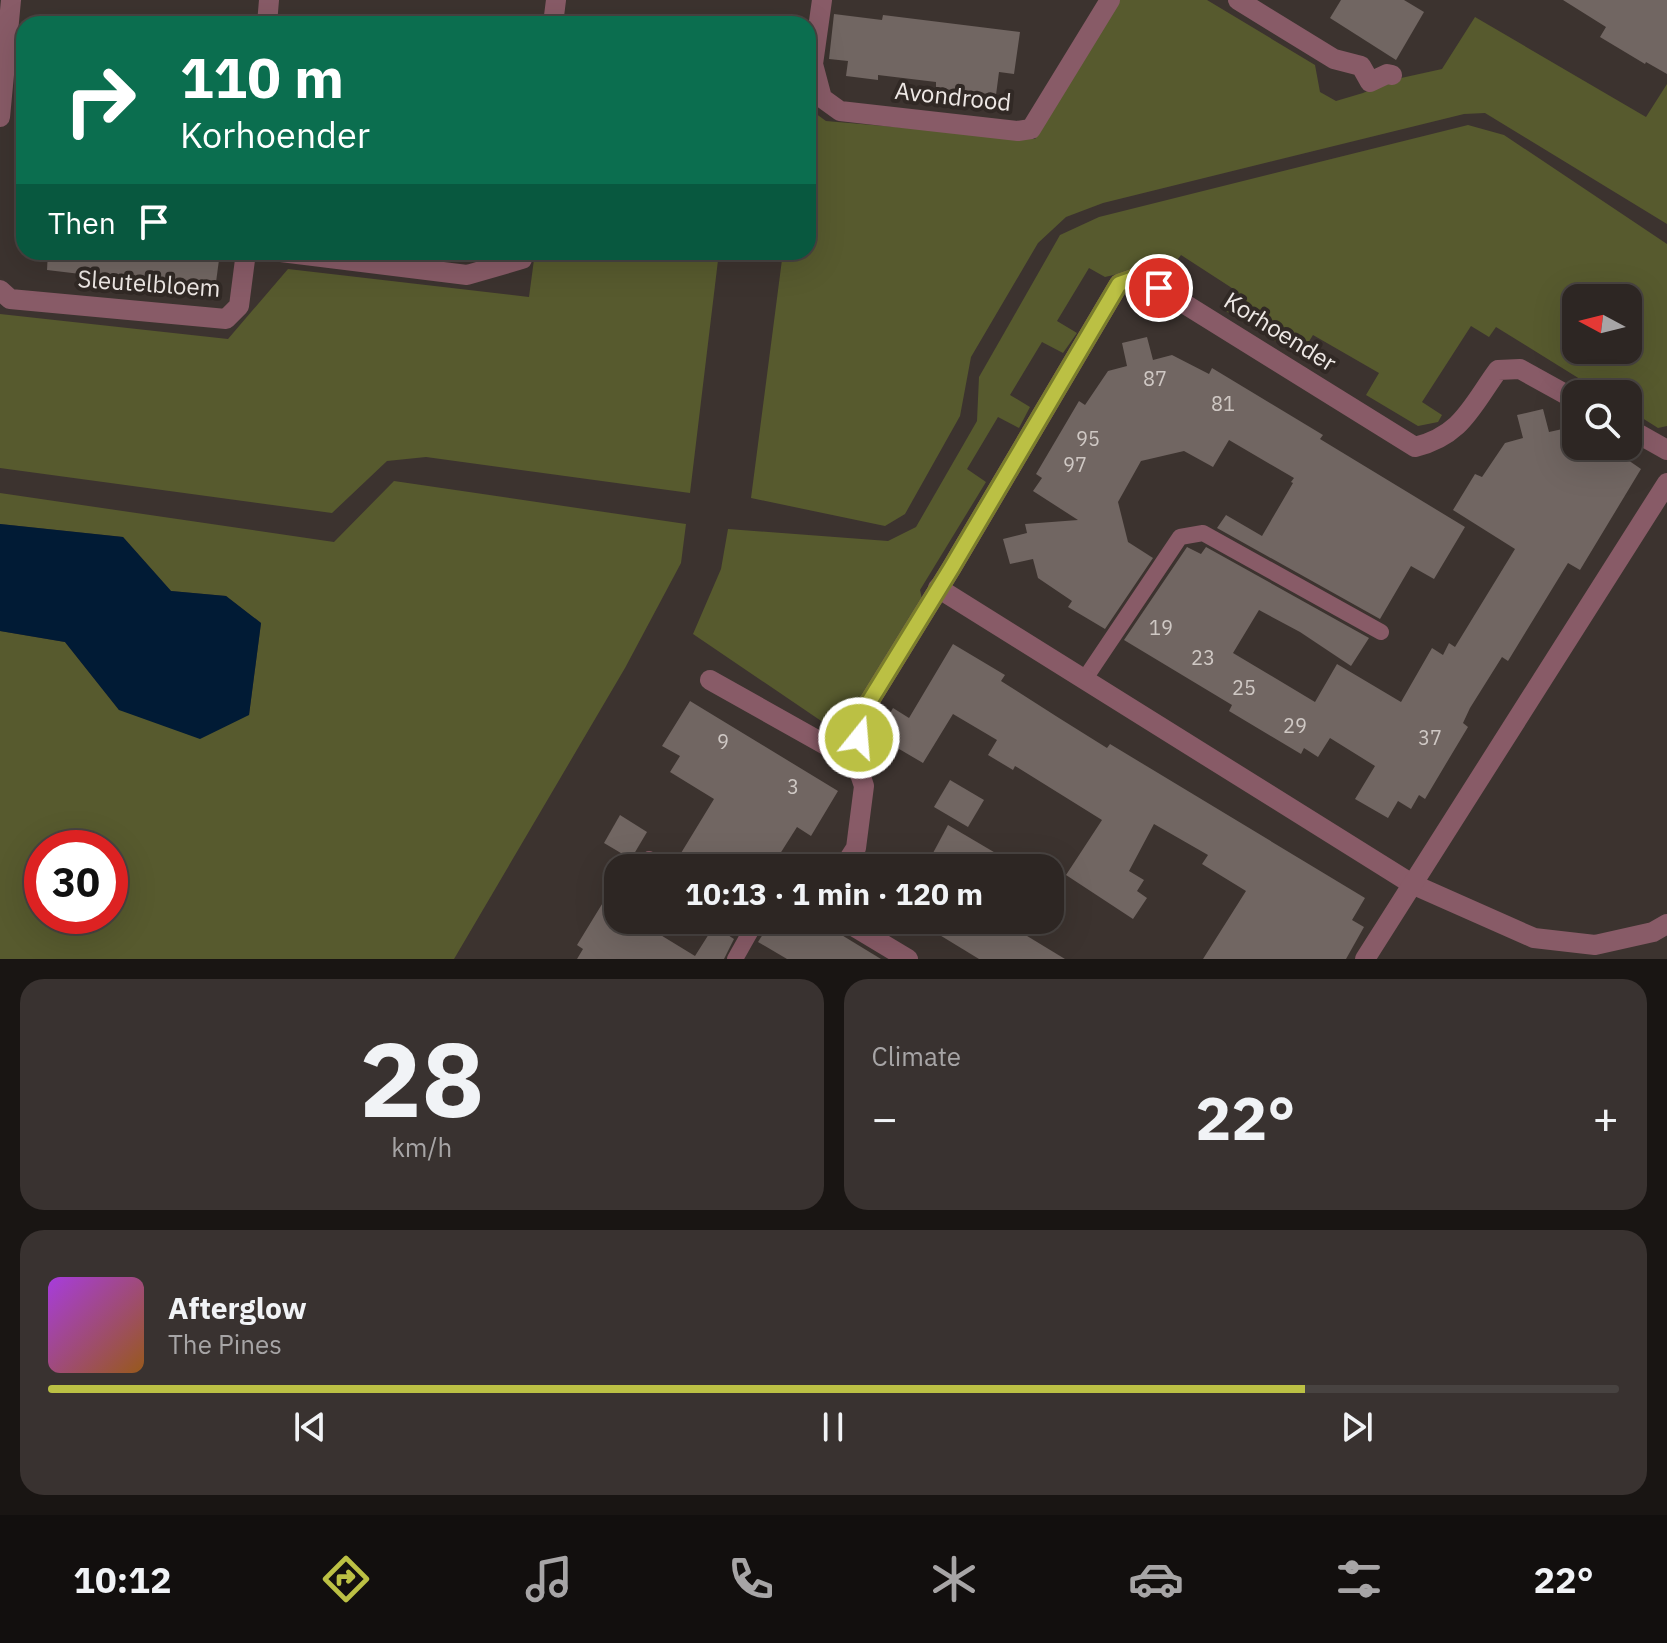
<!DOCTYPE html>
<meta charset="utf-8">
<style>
body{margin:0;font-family:"IBM Plex Sans",sans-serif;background:#393230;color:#f1f3f6;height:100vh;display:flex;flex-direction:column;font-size:30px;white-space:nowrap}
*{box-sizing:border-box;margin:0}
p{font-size:26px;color:#a7a5a6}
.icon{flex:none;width:44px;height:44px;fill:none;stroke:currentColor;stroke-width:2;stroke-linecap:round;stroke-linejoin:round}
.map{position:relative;height:959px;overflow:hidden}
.panel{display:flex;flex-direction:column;gap:20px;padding:20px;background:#191513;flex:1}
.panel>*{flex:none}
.guide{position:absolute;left:16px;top:16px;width:800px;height:244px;border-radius:24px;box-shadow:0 8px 32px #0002,0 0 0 2px #484341;background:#0b6e4f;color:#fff;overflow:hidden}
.needle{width:52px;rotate:277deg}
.controls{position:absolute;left:1562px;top:284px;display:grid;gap:16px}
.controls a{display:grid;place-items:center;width:80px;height:80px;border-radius:16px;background:#2d2623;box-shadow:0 8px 32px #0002,0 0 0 2px #484341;font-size:40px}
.speed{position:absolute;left:24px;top:830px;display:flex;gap:16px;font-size:40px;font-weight:700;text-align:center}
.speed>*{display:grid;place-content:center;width:104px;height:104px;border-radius:50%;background:#2d2623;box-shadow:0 8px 32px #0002,0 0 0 2px #484341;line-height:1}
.speed .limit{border:12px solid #d22;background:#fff;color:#111}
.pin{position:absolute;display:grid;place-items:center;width:68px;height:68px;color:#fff;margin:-34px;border:4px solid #fff;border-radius:50%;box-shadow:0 2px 8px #0007}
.me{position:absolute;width:88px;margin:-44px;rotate:17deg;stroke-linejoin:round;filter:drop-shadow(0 0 6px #0008)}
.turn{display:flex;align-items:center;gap:28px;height:168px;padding:0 32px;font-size:36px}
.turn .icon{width:104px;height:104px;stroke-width:2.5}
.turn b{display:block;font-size:56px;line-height:68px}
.then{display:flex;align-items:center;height:76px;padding:0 32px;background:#0003;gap:16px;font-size:30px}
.big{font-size:60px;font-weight:700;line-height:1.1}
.panel .widget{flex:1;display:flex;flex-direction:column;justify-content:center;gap:12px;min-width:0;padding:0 28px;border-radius:24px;background:#393230}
.panel .dial{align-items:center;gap:0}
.dial b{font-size:104px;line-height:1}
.song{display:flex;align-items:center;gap:24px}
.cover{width:96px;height:96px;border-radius:12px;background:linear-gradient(135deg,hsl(280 70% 55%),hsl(30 70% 35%))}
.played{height:8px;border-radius:4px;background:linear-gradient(90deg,#bbc044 80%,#484341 80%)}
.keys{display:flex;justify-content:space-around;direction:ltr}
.heat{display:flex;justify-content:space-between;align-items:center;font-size:44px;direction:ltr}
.panel .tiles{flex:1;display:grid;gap:20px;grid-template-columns:1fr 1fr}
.widget:last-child{grid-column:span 2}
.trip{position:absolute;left:604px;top:854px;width:460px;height:80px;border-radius:24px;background:#2d2623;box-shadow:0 8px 32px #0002,0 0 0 2px #484341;font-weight:700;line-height:80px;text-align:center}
.dock{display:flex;height:128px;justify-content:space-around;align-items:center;background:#120f0e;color:#a7a5a6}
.dock .icon{width:56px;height:56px}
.dock .on{color:#bbc044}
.dock b{font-size:36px;color:#f1f3f6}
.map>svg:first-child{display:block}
.green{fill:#575a2e;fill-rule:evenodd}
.water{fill:#011b35}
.building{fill:#716662}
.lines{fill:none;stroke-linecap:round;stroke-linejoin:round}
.lane{stroke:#885b67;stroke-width:16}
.street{stroke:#885b67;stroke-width:20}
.route-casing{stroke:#7a7d2c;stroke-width:20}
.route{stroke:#bbc044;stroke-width:14}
.labels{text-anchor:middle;stroke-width:8;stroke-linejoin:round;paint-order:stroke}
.number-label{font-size:20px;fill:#cfc8c4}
.street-label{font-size:24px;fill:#eee8e5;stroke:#312925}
</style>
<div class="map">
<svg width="1667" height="959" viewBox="0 0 1667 959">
<rect width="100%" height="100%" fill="#3c332f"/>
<g class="green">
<path d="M1118,0h89l108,65 5,27 16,9 27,-8 29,-13 50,-11 33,-52 171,100 21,-33v140l-182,-111 -21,1 -361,89 -37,14 -28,26 -67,114 -11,59 -55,98 -20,12 -134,-28 32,-246h25v-144l18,13 209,18z"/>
<path d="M1468,125l36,10 163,109v182l-9,2 -30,-19v-15h-24l-108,-67 -7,10 -18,-11 -49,76 20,13 -4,7 -20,4 -52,-31 13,-22 -66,-38 -13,21 -76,-46 11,-20 -54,-35 -15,20 -18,-8 -43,10 -16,-9 -32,53 20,12 -14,20 -21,-11 -32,53 20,12 -11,21 -21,-11 -31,52 19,13 -66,108 2,9 -75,125 -14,5 -140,-95 28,-65 7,-40 160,12 28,-14 61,-106 2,-44 81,-142 39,-18zM1576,298h52v52h-52z"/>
<path d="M535,252h184l-29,241 -264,-36 -39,4 -55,52 -332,-45v-154l228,25 60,-70 241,28z"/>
<path d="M394,481l292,43 -5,39 -56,105 -171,291h-454v-328l65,11 54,68 130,5 12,-92 -35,-27 -55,-5 -48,-54 -123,-13v-31l334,49zM42,848h68v68h-68z"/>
</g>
<path class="water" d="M0,524l123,13 48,54 55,5 35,27 -12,92 -49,24 -81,-29 -54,-68 -65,-11z"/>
<g class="building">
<path d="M1341,0h63l20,12 -28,48 -66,-42z"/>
<path d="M1563,0h104v74l-21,-12 -1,2 -45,-27 6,-10z"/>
<path d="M834,14l48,6 1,-5 137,17 -6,42 -15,-2 -3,23 -31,-4v2l-29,-6v-5l-58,-7v5l-32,-4 2,-15 -19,-2z"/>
<path d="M48,252h172l-5,38 -168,-20z"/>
<path d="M1147,337l6,23 19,-5 37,19 3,-6 111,67 -3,4 145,88 -31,52 -23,-13 -31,53 -163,-91 9,-13 36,21 31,-53 -2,-1 3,-4 -65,-38 -16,27 -29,-16 -43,10 -23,41 10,40 25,16 -48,71 -37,-22 4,-6 -34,-23 -5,-19 -23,5 -7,-25 24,-6 -2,-9 53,-4 -45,-29 9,-13 -6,-4 43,-73 6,4 23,-34 19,-5 -5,-23z"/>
<path d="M1543,409l6,23 27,-6v20h42l13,8 -3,6 13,9 -61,101 -12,-7 -60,98 -6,-4 -32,51 -7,15 5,4 -21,35 -22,37 -6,-4 -8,14 -13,-8 -10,17 -33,-19 20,-33 -45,-28 -12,19 -14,-9 -3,6 -72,-43 3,-6 -108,-65 63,-93 14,7 5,-7 163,91 -18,28 -51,-34 -41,-22 -26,43 82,49 22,-38 64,38 31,-54 11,7 6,-12 6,4 60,-98 -62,-39 22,-36 7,3 23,-34 18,-5 -6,-23z"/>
<path d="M953,644l52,31 -4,6 58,37 48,30 3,-4 255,154 -13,22 12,7 -18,32h-143l43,-68 -44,-27 6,-9 -54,-31 -25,47 15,9 -7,11 10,7 -14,21 -67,-44 36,-55 -87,-54 -2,4 -25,-15 9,-15 -44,-26 -30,49 -46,-27 16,-28 16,10z"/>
<path d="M690,701l148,90 -27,45 -14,-9 -26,41h-77l-16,-10 36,-59 -44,-27 10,-16 -18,-10z"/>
<path d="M950,780l34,20 -16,27 -34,-20z"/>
<path d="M620,815l27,17 -16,27 -27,-16z"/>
<path d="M948,825l73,43h-96z"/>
<path d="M618,878v42h18l59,36 19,-30 20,13 -10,20h-147l6,-10 -6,-4z"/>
<path d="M772,920h45l64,39h-94l-29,-17z"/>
<path d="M915,920h86l64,39h-86z"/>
</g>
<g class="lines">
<g class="lane">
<path d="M1084,680l96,-143 23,-4 178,99"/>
<path d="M649,859l16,9"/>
<path d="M735,959l22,-39"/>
</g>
<g class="street">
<path d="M822,0l-9,64 9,34 18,13 178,20 13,-2 79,-129"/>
<path d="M1238,0l96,59 27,7 9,16 17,-8 5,1"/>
<path d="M267,24l2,-24"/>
<path d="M553,24l3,-24"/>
<path d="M0,117l11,-117"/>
<path d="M281,252l186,23 55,-16 1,-7"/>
<path d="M0,290l10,9 216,20 13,-13 7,-54"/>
<path d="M1628,428l39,22"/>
<path d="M938,588l474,296 122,54 61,7 58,-13 14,-8"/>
<path d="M710,680l146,82"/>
<path d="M843,868l13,-20 8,-62 -8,-24 5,-47 91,-148 167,-283 20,-7 20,11 256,159c47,-12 56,-40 83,-77l22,-1 56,31"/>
<path d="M843,920l65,39"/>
<path d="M1365,959l302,-476"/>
</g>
</g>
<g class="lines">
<g class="route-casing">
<path id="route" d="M859,738l2,-23 91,-148 167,-283 20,-7 20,11"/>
</g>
<use href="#route" class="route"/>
</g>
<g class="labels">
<g class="number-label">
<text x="1155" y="386">87</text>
<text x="1223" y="411">81</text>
<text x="1088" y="446">95</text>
<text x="1075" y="472">97</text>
<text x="1161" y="635">19</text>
<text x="1203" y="665">23</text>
<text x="1244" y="695">25</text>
<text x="1295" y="733">29</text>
<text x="1430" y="745">37</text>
<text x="723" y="749">9</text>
<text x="793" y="794">3</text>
</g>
<g class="street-label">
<text transform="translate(953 97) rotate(6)" y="8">Avondrood</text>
<text transform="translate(149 284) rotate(4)" y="8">Sleutelbloem</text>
<text transform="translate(1280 332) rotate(32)" y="8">Korhoender</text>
</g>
</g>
</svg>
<div class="controls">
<a><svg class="needle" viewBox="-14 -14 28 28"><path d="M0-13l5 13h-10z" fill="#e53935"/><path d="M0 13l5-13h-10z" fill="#a7a5a6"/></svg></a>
<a><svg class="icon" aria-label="search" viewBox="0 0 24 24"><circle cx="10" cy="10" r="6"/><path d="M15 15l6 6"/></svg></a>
</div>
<div class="speed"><div class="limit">30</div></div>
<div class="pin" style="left:1159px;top:288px;background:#d93025"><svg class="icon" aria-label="arrive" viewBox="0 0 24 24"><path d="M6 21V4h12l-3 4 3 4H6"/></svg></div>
<svg class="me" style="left:859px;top:738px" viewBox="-20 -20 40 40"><circle r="17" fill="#bbc044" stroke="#fff" stroke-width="3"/><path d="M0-11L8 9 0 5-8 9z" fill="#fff"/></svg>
<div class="trip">10:13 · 1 min · 120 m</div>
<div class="guide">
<div class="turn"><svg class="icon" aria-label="right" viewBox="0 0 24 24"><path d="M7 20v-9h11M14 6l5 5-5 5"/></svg><div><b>110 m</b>Korhoender</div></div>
<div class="then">Then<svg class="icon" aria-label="arrive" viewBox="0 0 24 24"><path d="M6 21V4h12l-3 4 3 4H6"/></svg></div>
</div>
</div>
<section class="panel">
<div class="tiles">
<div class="widget dial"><b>28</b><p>km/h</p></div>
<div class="widget"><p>Climate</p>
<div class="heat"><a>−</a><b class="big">22°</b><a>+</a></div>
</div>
<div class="widget">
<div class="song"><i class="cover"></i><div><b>Afterglow</b><p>The Pines</p></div></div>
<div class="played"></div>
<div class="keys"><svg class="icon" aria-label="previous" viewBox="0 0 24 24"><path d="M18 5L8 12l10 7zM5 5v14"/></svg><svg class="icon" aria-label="pause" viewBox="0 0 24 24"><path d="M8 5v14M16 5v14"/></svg><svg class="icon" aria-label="next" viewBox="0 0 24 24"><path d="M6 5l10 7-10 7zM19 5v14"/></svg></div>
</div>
</div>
</section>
<nav class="dock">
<b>10:12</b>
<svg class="icon on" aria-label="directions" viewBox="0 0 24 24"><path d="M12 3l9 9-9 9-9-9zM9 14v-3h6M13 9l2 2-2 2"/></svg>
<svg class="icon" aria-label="music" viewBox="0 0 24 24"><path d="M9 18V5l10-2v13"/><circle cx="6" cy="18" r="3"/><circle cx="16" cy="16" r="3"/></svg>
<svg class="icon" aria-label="phone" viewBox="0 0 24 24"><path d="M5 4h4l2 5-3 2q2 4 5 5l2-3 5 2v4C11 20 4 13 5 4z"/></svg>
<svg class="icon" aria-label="climate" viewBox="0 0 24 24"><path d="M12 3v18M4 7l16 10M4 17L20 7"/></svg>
<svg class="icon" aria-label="car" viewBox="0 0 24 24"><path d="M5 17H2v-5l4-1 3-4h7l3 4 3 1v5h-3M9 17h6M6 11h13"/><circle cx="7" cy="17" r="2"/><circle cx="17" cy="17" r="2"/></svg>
<svg class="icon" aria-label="filters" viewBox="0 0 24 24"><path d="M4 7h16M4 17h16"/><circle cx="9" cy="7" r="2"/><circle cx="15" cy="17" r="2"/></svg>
<b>22°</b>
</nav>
